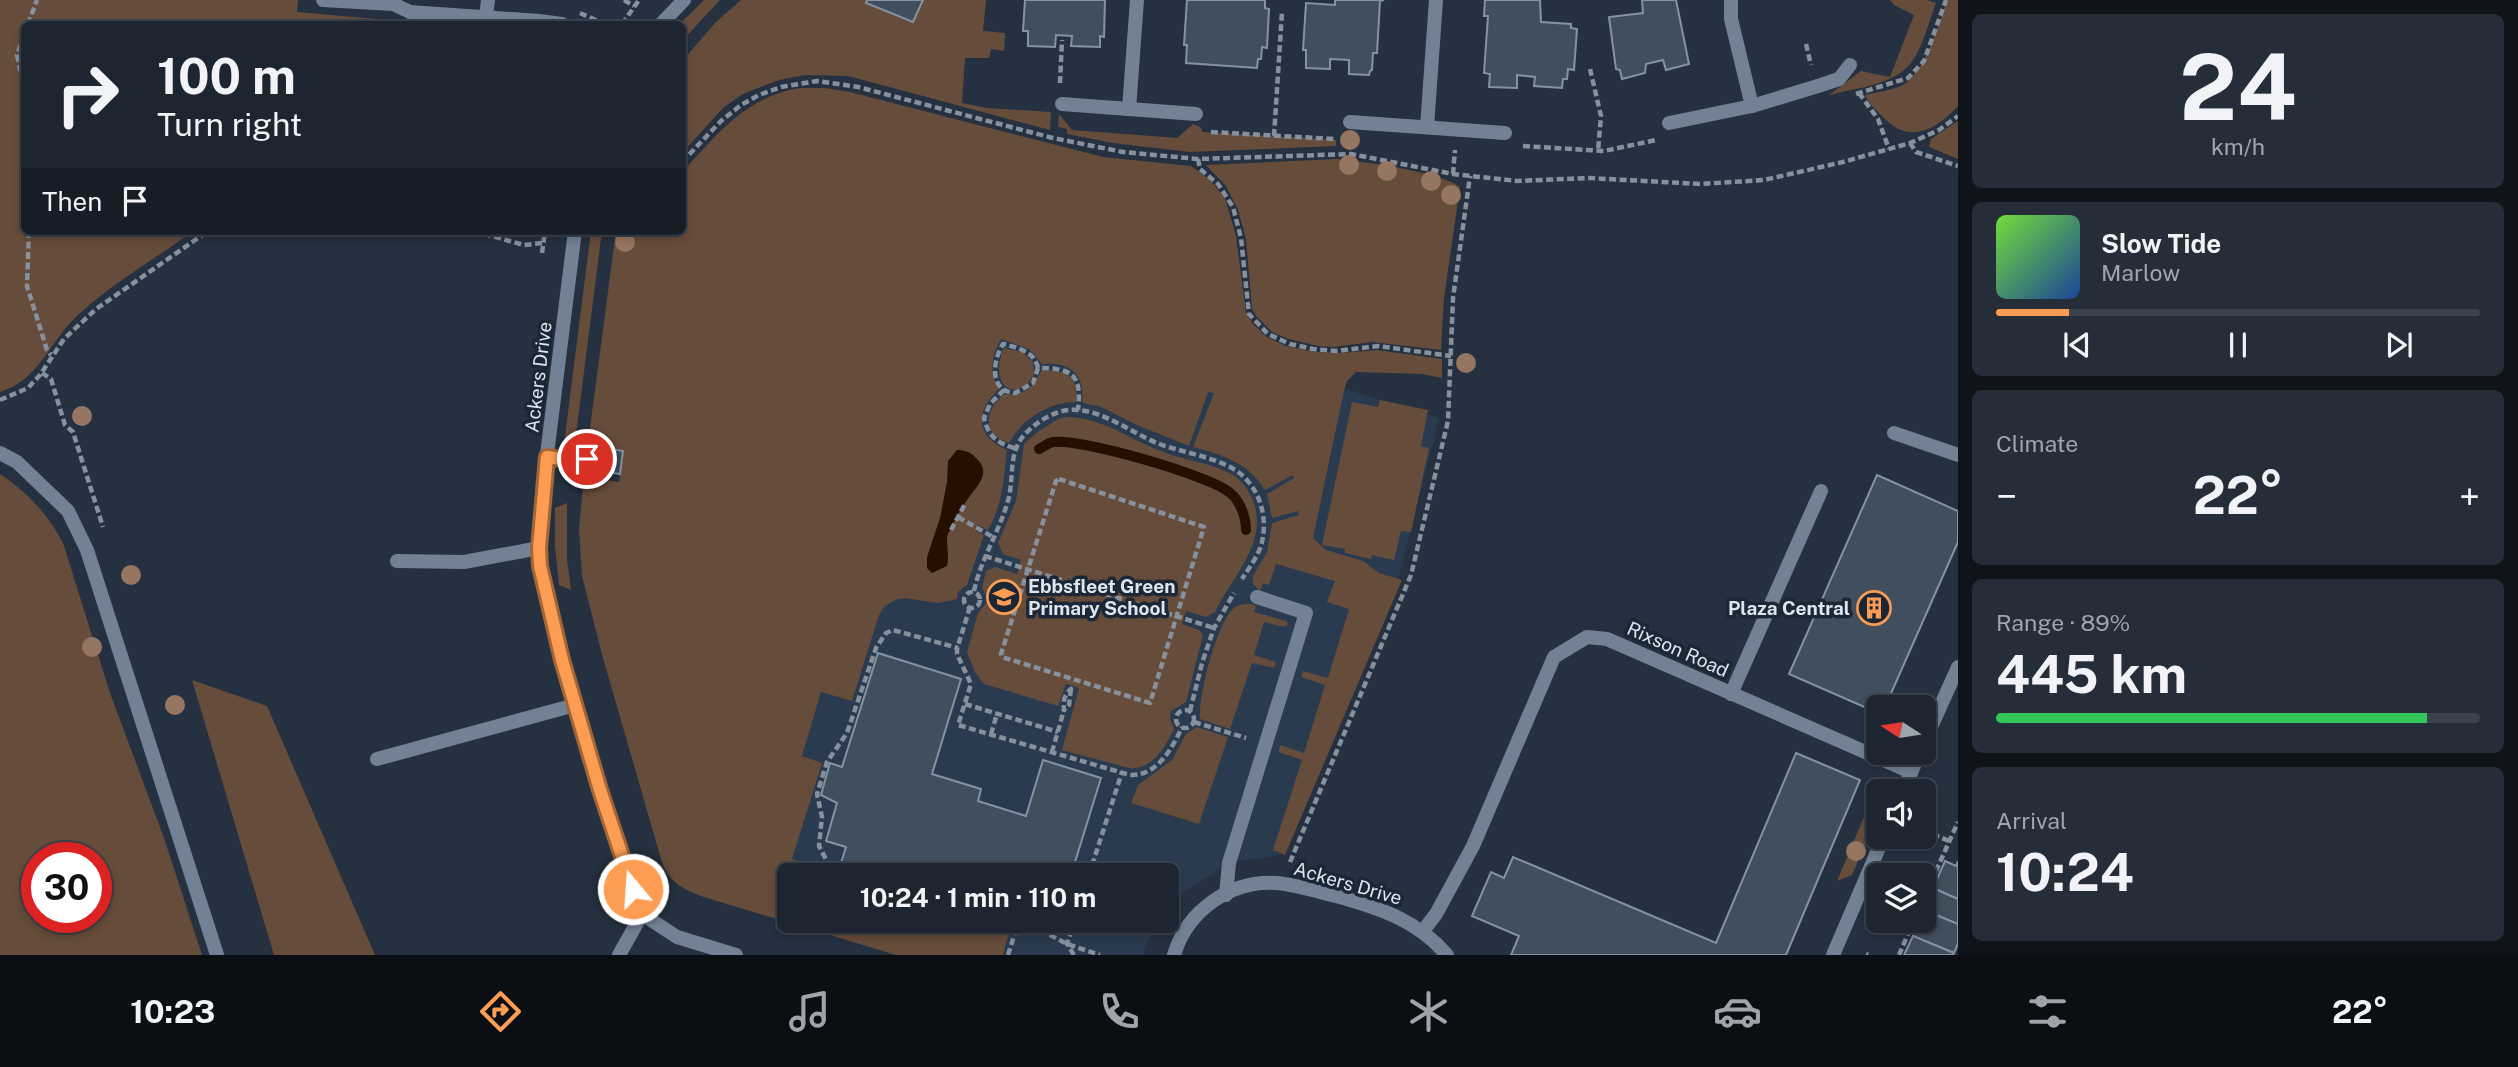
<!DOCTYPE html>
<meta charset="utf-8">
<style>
body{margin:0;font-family:"Public Sans",sans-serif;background:#252d38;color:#f1f3f6;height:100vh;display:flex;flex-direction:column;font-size:26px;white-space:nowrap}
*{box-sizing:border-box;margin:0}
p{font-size:23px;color:#a0a5ab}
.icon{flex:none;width:38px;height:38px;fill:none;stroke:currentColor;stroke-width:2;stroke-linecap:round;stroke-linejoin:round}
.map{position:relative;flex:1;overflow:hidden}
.panel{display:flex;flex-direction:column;gap:14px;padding:14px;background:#0f141a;width:560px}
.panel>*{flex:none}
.banner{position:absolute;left:21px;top:21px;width:665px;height:214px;border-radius:10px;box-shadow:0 4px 10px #0003,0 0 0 2px #3a424c;background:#1c2530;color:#f1f3f6;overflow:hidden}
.needle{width:46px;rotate:282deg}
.fabs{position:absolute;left:1866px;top:695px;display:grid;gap:14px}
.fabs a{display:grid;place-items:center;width:70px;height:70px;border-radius:10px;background:#1c2530;box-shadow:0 4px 10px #0003,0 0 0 2px #3a424c;font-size:35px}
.speed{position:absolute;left:21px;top:842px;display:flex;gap:14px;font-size:35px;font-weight:700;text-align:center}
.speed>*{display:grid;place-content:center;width:91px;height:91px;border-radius:50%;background:#1c2530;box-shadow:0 4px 10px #0003,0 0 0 2px #3a424c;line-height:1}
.speed .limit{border:10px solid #d22;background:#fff;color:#111}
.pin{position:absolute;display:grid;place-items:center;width:60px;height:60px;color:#fff;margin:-30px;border:4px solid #fff;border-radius:50%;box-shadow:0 2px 7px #0007}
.me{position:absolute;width:77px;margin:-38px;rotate:342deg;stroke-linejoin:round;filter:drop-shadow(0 0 5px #0008)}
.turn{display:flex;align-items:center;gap:24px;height:147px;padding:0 21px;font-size:32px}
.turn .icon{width:91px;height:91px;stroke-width:2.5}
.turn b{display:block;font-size:49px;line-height:60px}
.then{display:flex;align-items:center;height:66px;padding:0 21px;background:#0003;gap:14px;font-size:26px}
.big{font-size:52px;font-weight:700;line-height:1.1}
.panel .card{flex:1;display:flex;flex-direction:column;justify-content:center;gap:10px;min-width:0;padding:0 24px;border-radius:10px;background:#252d38}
.panel .dial{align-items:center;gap:0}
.dial b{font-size:91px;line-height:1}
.song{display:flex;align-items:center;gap:21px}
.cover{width:84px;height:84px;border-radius:10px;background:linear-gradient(135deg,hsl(100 70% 55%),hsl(220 70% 35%))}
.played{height:7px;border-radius:4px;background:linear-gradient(90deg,#fd9d54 15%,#3a424c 15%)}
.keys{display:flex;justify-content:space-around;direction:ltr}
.heat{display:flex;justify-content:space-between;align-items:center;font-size:38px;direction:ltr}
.charge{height:10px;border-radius:5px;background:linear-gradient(90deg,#34c759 89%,#3a424c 0)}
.trip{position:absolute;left:777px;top:863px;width:402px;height:70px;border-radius:10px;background:#1c2530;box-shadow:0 4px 10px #0003,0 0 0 2px #3a424c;font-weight:700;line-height:70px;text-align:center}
.tab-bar{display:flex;height:112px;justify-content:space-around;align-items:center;background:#0b0f13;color:#a0a5ab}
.tab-bar .icon{width:49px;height:49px}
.tab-bar .selected{color:#fd9d54}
.tab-bar b{font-size:32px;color:#f1f3f6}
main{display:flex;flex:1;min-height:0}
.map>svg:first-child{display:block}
.built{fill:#2a3b4f}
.green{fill:#664c3a;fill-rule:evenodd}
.water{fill:#240f01}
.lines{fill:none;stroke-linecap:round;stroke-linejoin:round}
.stream{stroke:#240f01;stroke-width:10}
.building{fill:#414e5e;stroke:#8493a4;stroke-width:2}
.path{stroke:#87909d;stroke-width:4.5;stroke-dasharray:7 3.5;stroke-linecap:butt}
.lane{stroke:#728294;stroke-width:14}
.street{stroke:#728294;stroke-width:14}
.tree{fill:#967561}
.route-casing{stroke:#a46637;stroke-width:18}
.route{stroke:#fd9d54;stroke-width:12}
.labels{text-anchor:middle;stroke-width:7;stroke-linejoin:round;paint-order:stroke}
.street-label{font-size:19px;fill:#dde5ef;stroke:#1b2735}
.poi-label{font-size:19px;font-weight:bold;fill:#dde5ef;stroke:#1b2735;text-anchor:start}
</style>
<main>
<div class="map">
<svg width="1958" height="955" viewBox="0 0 1958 955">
<rect width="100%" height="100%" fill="#253140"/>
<g class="built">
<path d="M678,282l631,96 130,40 -43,171 -116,266 -51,8 -49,32 -13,17v-37h-378z"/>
<path d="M869,921h292l-14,22 -4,12h-166z"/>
</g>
<g class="green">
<path d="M0,0h298l-1,12 102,9 -3,3h-372v207h170c-38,27 -80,51 -115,83 -30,27 -38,65 -79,78z"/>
<path d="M704,0h16l-37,40 -1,-16h-2z"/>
<path d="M741,0h126l-1,3 47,19 10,-22h63l-3,31 22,2 -1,18 -13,-2 -2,9h-24l-3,45 25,5 64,4 -1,18 -202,-54 -43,-1 -26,5 -36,14 -19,13 -41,45v-92l33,-38z"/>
<path d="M1890,0h37l9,3c-7,18 -12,40 -23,57 -16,25 -57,28 -84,35l32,-24 29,6 24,-62 -20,-10z"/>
<path d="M1947,0h11v106c-23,25 -50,39 -76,10 -6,-6 -14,-13 -17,-21 11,-3 23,-4 34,-8 26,-11 39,-62 48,-87z"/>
<path d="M800,88h25l25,4 253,65 88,9 19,14 15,18 11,38 10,77 7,11 14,13 19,9 30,6 25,1 36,-3 65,9v19l-20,-4 -66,-2 -9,9 -3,10 -31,147 13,12 37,11 16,12 23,7 -117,275 -12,-5 29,-90 -23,-8 1,-7 24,8 21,-68 -24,-8 2,-6 25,7 21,-69 -22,-7 8,-21 -59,-17 -7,21 -6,-2 -3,8 -7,-7v-8l14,-24 5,-29 27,-8 -1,-4 -26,7 -5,-24 27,-16 -1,-3 -28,15c-16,-27 -42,-35 -72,-43l21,-54 -6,-1 -19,54 -52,-21 -38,-19 -17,-3c3,-29 -11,-41 -40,-39l-13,-15 -28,-10c-10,17 -12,33 -2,50 -24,22 -24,48 8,61 -4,31 -3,51 -19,80l-10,-5 -2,6 8,4 -17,50 -9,7 -1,7 -19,4 -33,-5 -10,2 -11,7 -5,8 -27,86 -31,-9 -19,64 20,7 -30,96 52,16h-55v45l201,1 20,8 -7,26h-107l-192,-58c-22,-8 -36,-15 -43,-38l-58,-201 -21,-82 -3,-47 5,-52 35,5 4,-31 -20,-3 -15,-5 28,-212h66l1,-60c36,-38 62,-74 117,-83z"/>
<path d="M1059,114l13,16 105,8 16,-14 7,3 3,5 133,8v6l-146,6 -77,-9 -46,-9v-5l-9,-2z"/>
<path d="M1958,121v38l-29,-12 2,-8z"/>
<path d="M1337,159c29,3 100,12 123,28l-16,111 -3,52 -69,-8 -38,5 -16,-1 -29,-7 -17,-7 -16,-16 -4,-7 -6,-70 -8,-29 -12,-24 -20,-21z"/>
<path d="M591,231h11l-28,219 -10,-6z"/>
<path d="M1004,348l18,4 11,10 1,12c-17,32 -47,11 -30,-26z"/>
<path d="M1042,370c25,1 36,5 34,32 -27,0 -54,17 -67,41 -29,-10 -24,-32 -5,-49 23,2 28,-7 38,-24z"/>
<path d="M1380,400l48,10 -7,36 8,2 -18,84 -10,-1 -7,29 -22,-5 -1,4 -26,-6v-4l-23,-4 30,-143 26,5z"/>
<path d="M1065,417c35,-1 64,22 96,34 21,9 46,11 66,21 10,4 18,13 23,22 23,44 -17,81 -35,118l-9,5 -20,-6 -4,13 17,6 4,5 -17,67 -15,9 -1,8 4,10c-9,18 -22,42 -45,39l-67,-18 17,-62 -13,-4 -8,22 -74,-22 -9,-12 -8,-20 11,-39 9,-11 -1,-7 -4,-7 4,-17 9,-4 22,7 4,-14 -18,-6 -5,-11 18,-42 8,-57 12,-11 22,-14z"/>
<path d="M0,474c27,18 48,40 63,69l47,150 54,145 38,117h-202zM37,858h59v59h-59z"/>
<path d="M567,503v56l4,31 -12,-5 -4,-38v-39z"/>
<path d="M1252,604l4,2 -2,6 32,9 2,3 -4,3 -20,-5 -10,33 22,7 -2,6 -22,-5 -22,66 -30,-10c-2,-22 16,-93 32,-109 5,-6 13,-6 20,-6z"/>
<path d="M192,680l75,26 108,249h-101z"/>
<path d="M1197,727l31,10 -29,87 -68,-21 7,-18 34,-25 14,-26z"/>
<path d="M1880,779l6,12h-8v24l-26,60 -15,6z"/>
</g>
<path class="water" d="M957,450c7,0 14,2 19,8 17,15 0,29 -9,42 -7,10 -14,23 -19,34 -3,8 2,21 -1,32l-15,7 -5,-5v-11l13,-39 7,-36 1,-21z"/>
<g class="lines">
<path class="stream" d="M1039,449c4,-2 9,-6 14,-7 27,-4 155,33 176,50 11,8 17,25 17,38"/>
</g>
<g class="building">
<path d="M867,0h56l-10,22 -47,-19z"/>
<path d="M1025,0h80l-1,37 -4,-1v11l-29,-1 1,-10 -16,-1 -1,12 -27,-1v-15h-5z"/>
<path d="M1187,0h78v8l4,1 -2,39 -5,-1 -1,12h-3l-1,9 -71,-5 1,-18h-3z"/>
<path d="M1335,0h49l-4,1 -3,52h-4l-1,17 -2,1 -1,4 -20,-1v-14l-19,-1v10l-24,-1v-18h-3l3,-47 29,2z"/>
<path d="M1485,0h55l1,22 30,2v4l6,1 -3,41 -6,-1 -1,10h-4l-1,9 -28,-2 1,-9 -18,-2v13l-28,-1 1,-13 -6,-1 4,-57h-4z"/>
<path d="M1642,0h34l13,64 -23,6 -3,-10 -17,4 -1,9 -23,6 -2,-9 -4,-1 -7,-52 34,-4z"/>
<path d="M603,448l20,3 -3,23 -20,-3z"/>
<path d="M1877,475l81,36v31l-73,165h-7v6l-89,-39z"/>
<path d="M878,653l83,26 -29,95 49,15 -3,12 48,15 17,-56 58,18 -30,97h-135l-14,-4 -1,4h-43l-37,-12 5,-16 -20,-6 11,-38 -16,-8 9,-32 12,4z"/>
<path d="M1796,753l64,27 -74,175h-275l8,-19 -47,-20 19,-44 13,6 9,-21 203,86z"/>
<path d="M1945,861l11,5 2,-5v38l-25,-11z"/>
<path d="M1933,888l25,11v25l-34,-14z"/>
<path d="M1924,910l34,14v20l-4,9 -41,-17 6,-16h4z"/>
<path d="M1913,936l41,17 -1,2h-49z"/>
</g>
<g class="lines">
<g class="path">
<path d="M624,0l10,6"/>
<path d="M580,13l25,11"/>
<path d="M28,24l9,-24"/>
<path d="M622,24l17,-24"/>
<path d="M24,35l-7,20 7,32"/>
<path d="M1806,44l5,21"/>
<path d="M1590,69l11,47 -3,35"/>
<path d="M1060,83l2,-43"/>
<path d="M1859,93l19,26 11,30"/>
<path d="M1856,94l52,-16 16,-17 22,-61"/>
<path d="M1211,132l124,7"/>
<path d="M1274,136l8,-124"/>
<path d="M1910,143l6,9 42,14"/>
<path d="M1523,146l81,5 52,-11"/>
<path d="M1198,159l2,10 18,15 15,23 8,31 8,76 19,20 22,10 23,5 23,2 42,-5 73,10"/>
<path d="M682,162l39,-41 20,-16 18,-10 22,-8 36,-6 41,6 195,51 70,14 75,7 153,-5 102,20 64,7 72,-3 111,6 64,-4 79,-18 67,-19 29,-13 19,-14"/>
<path d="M1453,174l2,-24"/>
<path d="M29,231l-2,55 20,64 4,5"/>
<path d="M474,231l50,14 19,-2"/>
<path d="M542,253l3,-22"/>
<path d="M1038,368c-4,-17 -20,-20 -35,-24 -10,16 -15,47 12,49l18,-10 5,-15c35,0 44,7 40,42"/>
<path d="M42,373l9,6 14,46 8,7 30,95"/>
<path d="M1004,390l-14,14 -6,14c4,18 14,26 31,30"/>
<path d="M0,400l28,-12 12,-13 24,-36 32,-30 112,-78"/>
<path d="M1059,479l145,48 -54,176 -148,-46 -1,-3 55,-173z"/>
<path d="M958,517l35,20"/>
<path d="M951,530l14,-26"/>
<path d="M985,556l229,72"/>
<path d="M974,591c7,-33 27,-62 35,-94 5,-23 -1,-47 18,-65 11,-11 26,-20 41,-22 31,-3 62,22 89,33 23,9 49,12 71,23 28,13 41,46 34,76 -3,13 -13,26 -20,37"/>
<circle cx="972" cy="600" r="8"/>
<path d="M970,607l-13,42v5l14,30 -13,41 172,50c27,1 42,-26 52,-48"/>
<path d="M1071,689l-2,16 -5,5c-1,-9 0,-15 7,-21z"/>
<path d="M965,704l93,28"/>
<circle cx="1185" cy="719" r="9"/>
<path d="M1190,711l12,-48 12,-35 20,-35"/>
<path d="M1194,722l52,16"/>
<path d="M991,734l6,-20"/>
<path d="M1052,752l12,-42"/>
<path d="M1923,830l26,11"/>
<path d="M1290,862l121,-287 37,-154 5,-123 17,-122"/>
<path d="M863,875l-35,-12 -9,-17 3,-29 -5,-23 10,-32 20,-29 29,-85 10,-15 7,-3 65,18"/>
<path d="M1089,875l33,-103"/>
<path d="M1923,900l35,-78"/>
<path d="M1022,920l45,24 33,11"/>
<path d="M1866,954l2,1"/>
<path d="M1008,955l11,-35"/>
<path d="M1074,955l-7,-11 8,-24"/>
<path d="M1899,955l15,-35"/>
</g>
<g class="lane">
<path d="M323,0l70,4 17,8"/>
<path d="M1818,86l21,-7 11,-14"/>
<path d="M1894,433l64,22"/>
<path d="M0,453l17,9 51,49 19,39 130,405"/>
<path d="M547,457c18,3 35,1 53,3"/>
<path d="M1731,694l90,-203"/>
<path d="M1226,895l3,-32 77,-250 -49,-16"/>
</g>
<g class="street">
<path d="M1731,0v19l21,87"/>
<path d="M410,12l129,9 23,3"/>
<path d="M486,17l2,-17"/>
<path d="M661,24l23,-24"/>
<path d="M1062,104l134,10"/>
<path d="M1129,109l8,-109"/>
<path d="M1350,122l155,11"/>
<path d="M1669,123l83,-17 66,-20"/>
<path d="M1427,127l9,-127"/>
<path d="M575,231l-32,255 -4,62 1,18 22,94 13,45 25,85 42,124 35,23 59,18"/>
<path d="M397,561l67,1 75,-14"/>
<path d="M1923,745l35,-78"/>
<path d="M377,759l198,-54"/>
<path d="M1903,791l17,-39"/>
<path d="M1423,931l13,-17 37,-68 81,-189 33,-20 20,2 304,133"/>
<path d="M619,955l23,-41"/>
<path d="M1174,955c13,-44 56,-75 103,-72 21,2 42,9 63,14 42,12 78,24 107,58"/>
<path d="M1833,955l51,-119"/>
</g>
</g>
<g class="tree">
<circle cx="1350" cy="140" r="10"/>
<circle cx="1349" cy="165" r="10"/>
<circle cx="1387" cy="171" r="10"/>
<circle cx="1431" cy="181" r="10"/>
<circle cx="1451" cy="195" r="10"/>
<circle cx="625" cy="242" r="10"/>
<circle cx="1466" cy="363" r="10"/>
<circle cx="82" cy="416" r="10"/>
<circle cx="131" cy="575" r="10"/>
<circle cx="92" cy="647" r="10"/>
<circle cx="175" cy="705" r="10"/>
<circle cx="1856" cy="851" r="10"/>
</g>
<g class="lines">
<g class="route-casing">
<path id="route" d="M587,459l-12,2 -28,-4 -8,91 1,18 22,94 38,130 33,99"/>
</g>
<use href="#route" class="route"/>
</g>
<defs>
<g id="school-ring" transform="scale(1.75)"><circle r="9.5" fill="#1b2735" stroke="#fd9d54" stroke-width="1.5"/><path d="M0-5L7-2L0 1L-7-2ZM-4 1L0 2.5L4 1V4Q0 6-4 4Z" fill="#fd9d54"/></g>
<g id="building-ring" transform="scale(1.75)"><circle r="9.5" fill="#1b2735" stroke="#fd9d54" stroke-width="1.5"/><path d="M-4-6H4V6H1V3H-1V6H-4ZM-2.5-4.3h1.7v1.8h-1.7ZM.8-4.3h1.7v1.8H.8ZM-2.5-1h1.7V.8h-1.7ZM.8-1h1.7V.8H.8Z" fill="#fd9d54"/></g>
</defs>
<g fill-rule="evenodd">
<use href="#school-ring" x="1004" y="597"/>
<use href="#building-ring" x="1874" y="608"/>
</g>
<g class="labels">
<g class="street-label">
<text transform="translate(538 377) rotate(-83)" y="7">Ackers Drive</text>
<text transform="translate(1678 649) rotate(24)" y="7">Rixson Road</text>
<text transform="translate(1348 883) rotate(16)" y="7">Ackers Drive</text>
</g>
<g class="poi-label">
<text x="1028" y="593">Ebbsfleet Green<tspan x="1028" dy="22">Primary School</tspan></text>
<text x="1850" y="615" text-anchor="end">Plaza Central</text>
</g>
</g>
</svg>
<div class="fabs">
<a><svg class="needle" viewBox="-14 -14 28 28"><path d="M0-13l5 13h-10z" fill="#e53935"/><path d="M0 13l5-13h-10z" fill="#a0a5ab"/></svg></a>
<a><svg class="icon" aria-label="sound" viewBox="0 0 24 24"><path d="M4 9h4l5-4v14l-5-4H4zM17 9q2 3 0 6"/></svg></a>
<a><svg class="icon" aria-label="layers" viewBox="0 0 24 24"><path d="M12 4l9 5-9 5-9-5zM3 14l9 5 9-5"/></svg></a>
</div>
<div class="speed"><div class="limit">30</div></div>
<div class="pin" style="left:587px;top:459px;background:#d93025"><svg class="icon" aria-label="arrive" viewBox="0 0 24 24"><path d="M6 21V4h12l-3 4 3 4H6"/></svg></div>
<svg class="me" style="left:633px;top:889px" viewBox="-20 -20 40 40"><circle r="17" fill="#fd9d54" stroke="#fff" stroke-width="3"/><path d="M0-11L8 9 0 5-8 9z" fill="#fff"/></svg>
<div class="trip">10:24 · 1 min · 110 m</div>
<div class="banner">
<div class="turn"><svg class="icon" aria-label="right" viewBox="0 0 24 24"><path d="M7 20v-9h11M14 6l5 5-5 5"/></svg><div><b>100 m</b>Turn right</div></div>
<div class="then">Then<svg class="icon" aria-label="arrive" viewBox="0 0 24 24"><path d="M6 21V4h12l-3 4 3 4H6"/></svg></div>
</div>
</div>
<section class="panel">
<div class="card dial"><b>24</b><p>km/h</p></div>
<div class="card">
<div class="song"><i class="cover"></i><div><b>Slow Tide</b><p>Marlow</p></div></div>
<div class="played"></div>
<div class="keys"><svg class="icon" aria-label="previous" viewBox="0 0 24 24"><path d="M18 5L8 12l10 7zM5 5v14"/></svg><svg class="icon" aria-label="pause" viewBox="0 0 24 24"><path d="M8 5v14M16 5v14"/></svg><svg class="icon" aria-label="next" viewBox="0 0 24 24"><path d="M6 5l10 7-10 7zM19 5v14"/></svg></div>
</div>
<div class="card"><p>Climate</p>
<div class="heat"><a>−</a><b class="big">22°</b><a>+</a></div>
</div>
<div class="card"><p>Range · 89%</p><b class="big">445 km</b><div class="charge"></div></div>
<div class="card"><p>Arrival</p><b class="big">10:24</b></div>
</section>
</main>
<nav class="tab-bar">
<b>10:23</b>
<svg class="icon selected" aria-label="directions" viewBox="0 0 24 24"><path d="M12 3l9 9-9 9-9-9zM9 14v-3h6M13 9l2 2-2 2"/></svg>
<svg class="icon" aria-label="music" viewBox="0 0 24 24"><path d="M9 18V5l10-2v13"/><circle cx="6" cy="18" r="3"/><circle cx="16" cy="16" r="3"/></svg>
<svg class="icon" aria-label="phone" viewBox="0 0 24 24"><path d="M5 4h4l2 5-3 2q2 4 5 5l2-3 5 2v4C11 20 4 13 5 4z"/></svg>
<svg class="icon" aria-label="climate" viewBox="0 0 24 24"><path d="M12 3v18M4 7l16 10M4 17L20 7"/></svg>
<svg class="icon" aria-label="car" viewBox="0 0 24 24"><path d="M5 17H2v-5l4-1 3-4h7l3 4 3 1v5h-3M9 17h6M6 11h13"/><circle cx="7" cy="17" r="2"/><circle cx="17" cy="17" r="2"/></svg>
<svg class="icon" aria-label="filters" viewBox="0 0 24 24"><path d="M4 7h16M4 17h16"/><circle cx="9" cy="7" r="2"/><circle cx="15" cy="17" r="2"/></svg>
<b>22°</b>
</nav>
